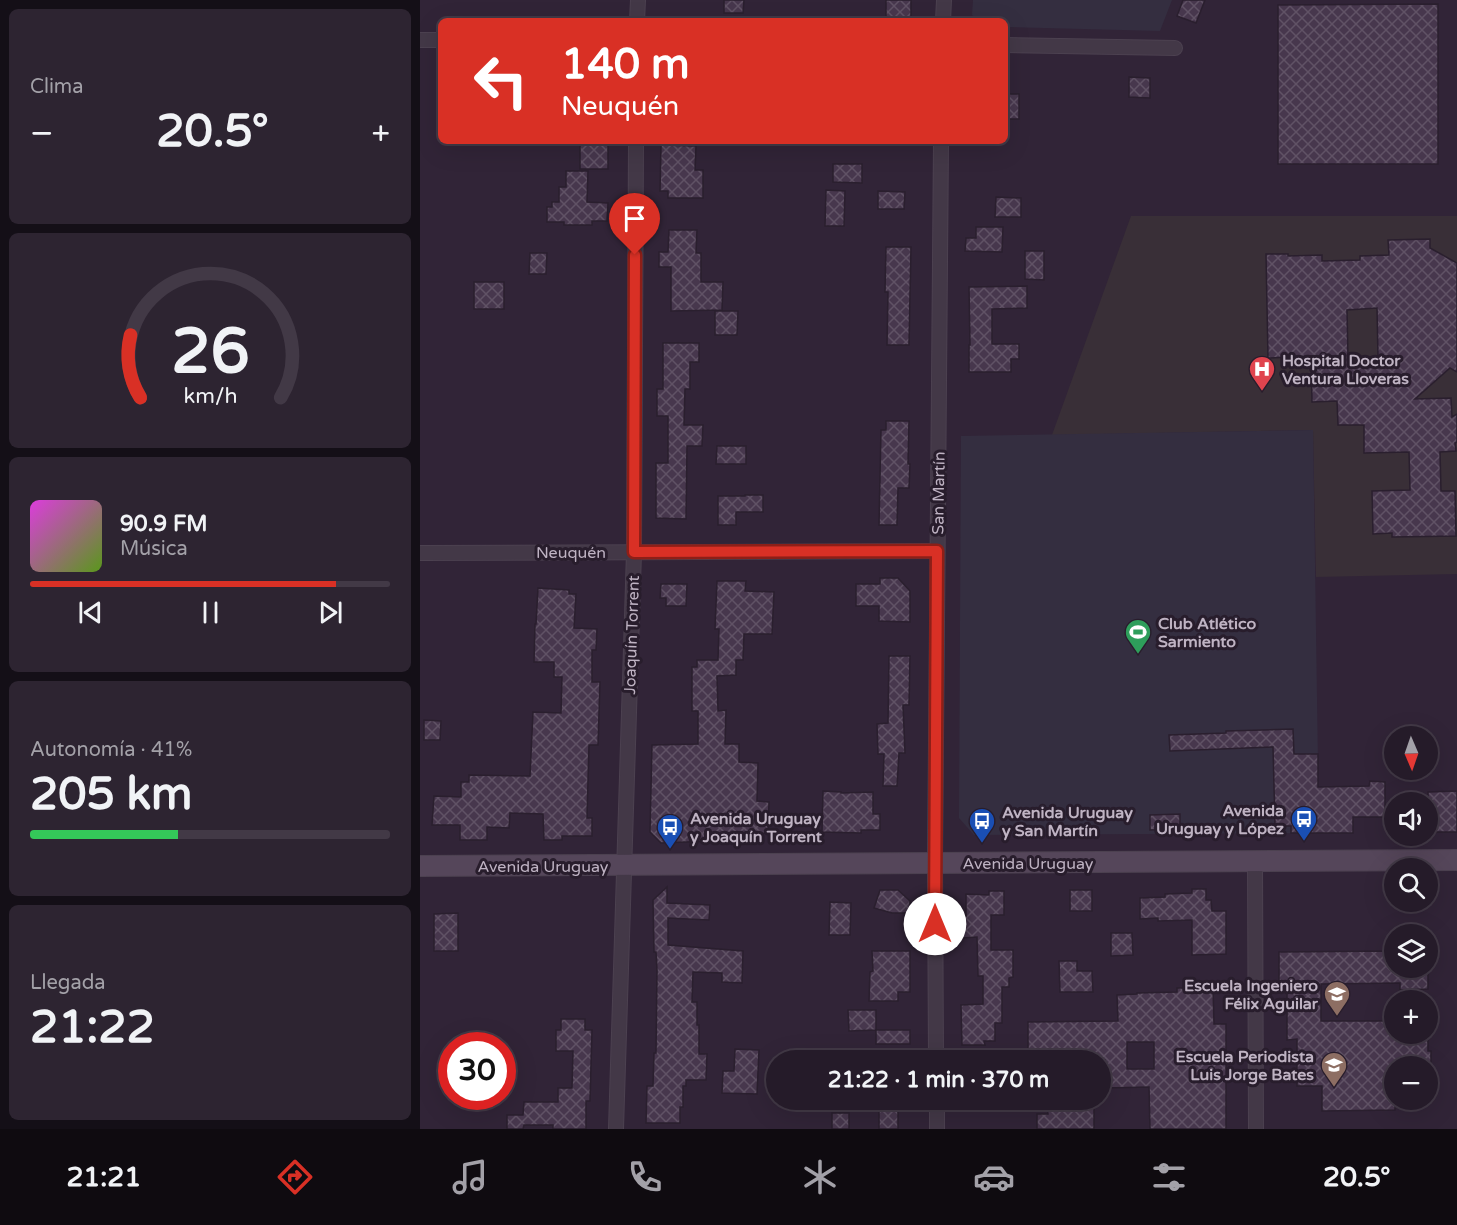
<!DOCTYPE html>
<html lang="es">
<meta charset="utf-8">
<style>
body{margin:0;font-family:"Varela Round",sans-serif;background:#2d2431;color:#f1f3f6;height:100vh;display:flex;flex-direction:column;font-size:22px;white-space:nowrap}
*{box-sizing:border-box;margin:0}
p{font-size:20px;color:#a3a1a8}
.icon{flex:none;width:33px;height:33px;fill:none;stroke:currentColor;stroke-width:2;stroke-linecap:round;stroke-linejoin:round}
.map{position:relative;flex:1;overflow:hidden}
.drawer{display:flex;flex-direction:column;gap:9px;padding:9px;background:#140f17;width:420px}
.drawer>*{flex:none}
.banner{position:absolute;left:18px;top:18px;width:570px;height:126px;border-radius:9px;box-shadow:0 6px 24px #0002,0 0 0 2px #423946;background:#d93025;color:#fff;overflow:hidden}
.needle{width:39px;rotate:178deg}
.buttons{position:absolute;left:964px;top:726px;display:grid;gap:12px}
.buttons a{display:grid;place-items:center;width:54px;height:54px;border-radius:50%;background:#251b29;box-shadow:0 6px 24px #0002,0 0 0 2px #423946;font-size:30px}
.speed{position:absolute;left:18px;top:1032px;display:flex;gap:12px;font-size:30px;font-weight:700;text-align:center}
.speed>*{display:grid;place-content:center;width:78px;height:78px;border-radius:50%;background:#251b29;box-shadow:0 6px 24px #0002,0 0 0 2px #423946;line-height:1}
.speed .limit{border:9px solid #d22;background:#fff;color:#111}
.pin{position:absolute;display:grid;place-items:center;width:51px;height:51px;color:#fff;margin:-62px -26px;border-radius:50% 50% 50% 0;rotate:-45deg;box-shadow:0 0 6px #0007}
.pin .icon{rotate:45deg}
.me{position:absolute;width:66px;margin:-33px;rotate:0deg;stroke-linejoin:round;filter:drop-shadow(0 0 4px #0008)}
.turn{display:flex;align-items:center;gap:21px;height:126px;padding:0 24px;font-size:27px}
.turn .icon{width:78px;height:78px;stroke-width:2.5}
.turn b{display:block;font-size:42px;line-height:51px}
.big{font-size:45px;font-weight:800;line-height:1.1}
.drawer .widget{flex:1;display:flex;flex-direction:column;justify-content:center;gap:9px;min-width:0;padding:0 21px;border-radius:9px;background:#2d2431}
.drawer .dial{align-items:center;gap:0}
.dial svg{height:156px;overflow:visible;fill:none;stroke:#423946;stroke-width:7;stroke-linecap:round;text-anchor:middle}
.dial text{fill:#f1f3f6;stroke:none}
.song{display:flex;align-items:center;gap:18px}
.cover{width:72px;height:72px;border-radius:9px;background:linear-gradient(135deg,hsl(300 70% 55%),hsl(90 70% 35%))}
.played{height:6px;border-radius:3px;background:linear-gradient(90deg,#d93025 85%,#423946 85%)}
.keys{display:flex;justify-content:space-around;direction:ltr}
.heat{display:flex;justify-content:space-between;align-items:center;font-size:33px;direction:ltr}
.charge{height:9px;border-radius:4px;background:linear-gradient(90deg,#34c759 41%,#423946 0)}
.trip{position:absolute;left:346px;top:1050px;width:345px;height:60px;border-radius:30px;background:#251b29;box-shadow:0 6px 24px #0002,0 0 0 2px #423946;font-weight:800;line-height:60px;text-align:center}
.tab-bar{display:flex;height:96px;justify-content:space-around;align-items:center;background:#0f0b10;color:#a3a1a8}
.tab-bar .icon{width:42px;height:42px}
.tab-bar .current{color:#d93025}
.tab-bar b{font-size:27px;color:#f1f3f6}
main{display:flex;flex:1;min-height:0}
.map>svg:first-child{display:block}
.medical{fill:#392f37}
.green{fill:#342e40}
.building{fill:url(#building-cross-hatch);stroke:#2a1f2e;stroke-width:1.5;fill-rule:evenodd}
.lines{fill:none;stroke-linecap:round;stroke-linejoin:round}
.minor-casing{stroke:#4c4150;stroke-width:16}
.secondary-casing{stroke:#4c4150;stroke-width:22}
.minor{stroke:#433847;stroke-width:14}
.secondary{stroke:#55465a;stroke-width:20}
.route-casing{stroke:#8d1f18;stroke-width:15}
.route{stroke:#d93025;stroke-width:10}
.labels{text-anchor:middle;stroke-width:6;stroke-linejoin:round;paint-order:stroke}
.poi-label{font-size:16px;font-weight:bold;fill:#bfb3c3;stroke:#281d2c;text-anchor:start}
.street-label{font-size:16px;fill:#bfb3c3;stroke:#281d2c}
</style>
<main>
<section class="drawer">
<div class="widget"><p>Clima</p>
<div class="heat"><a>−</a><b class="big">20.5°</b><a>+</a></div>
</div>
<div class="widget dial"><svg viewBox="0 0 100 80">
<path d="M14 69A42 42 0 1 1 86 69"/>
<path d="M14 69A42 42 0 0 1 9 37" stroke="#d93025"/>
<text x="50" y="56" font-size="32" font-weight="700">26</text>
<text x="50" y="72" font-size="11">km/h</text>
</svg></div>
<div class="widget">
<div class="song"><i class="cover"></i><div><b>90.9 FM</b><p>Música</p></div></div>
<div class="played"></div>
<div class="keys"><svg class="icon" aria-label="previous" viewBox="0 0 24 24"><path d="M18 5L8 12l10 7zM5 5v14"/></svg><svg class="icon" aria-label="pause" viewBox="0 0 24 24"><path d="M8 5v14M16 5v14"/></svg><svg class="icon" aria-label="next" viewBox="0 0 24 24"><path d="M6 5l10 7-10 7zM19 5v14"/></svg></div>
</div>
<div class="widget"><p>Autonomía · 41%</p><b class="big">205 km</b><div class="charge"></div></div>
<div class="widget"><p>Llegada</p><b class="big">21:22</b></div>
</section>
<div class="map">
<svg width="1037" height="1129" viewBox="0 0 1037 1129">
<defs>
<pattern id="building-cross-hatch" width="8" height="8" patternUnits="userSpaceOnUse" patternTransform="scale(1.5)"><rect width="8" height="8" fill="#47374d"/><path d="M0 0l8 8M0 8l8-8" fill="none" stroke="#605265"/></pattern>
</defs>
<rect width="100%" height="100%" fill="#312437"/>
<path class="medical" d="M711,216h326v358l-141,3 -3,-147 -261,5z"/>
<g class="green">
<path d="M553,0h199l-12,31 -155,-4v-6h-26l-7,-6z"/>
<path d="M893,430l6,403 -345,2 -15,-17 2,-382z"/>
</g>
<g class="building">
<path d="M304,0h20l-1,13h-19z"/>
<path d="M466,0h25v18l-25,-1z"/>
<path d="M763,0h22l-9,23 -19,-7z"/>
<path d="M1018,4v160h-160v-159z"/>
<path d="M709,77l21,1v20l-21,-1z"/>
<rect x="585" y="94" width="14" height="25"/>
<path d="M160,141l28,1v27h-28z"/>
<path d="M241,145l35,1 -1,24h8v28h-35v-7h-8z"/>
<path d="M413,164h29v19l-29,-1z"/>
<path d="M146,171h22l-1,31 21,1 -1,18h-15v4h-28v-3h-17v-15h5v-5h7v-15h7z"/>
<path d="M406,190l19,1 -1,35h-19z"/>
<path d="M458,191l27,1 -1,17h-26z"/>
<path d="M576,197l25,1v19h-26z"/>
<path d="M556,227h27l-1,25 -37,-1 1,-13h10z"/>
<path d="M249,230h28l-1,23h5v29h22l-1,28 -51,1v-44h-12v-15h9z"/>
<path d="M1010,239v9l27,15v109l-7,-4 -35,31 36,-1 1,19 5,-3v28l-2,1 1,8 -16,1 1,39h14l1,45 -64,1v-4l-19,1 -1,-43 38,-1 -1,-38 -45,1v-28h-26l-1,-24 -25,1 -1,-46 -43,2 -2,-104h22v2l34,-1v6l38,-1v-4l29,-1 -1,-15zM957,308l1,49 -30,1 -1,-48z"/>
<path d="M466,247h25l-2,98h-22l1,-53h-3z"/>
<path d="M605,251h19v29l-19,-1z"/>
<path d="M110,253h17l-1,21h-17z"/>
<rect x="54" y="282" width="30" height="27"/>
<path d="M607,286v22l-35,1v35h27v15h-8v13h-42v-27h1l-1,-58z"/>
<path d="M295,311h23l-1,24h-22z"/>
<path d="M243,343h36v19h-9v27h-5l-1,36h19l-1,21h-15l-1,73 -30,-1v-55h12v-47h-11v-27h6z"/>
<path d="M466,421h23l-1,43h2l-1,24h-11l-1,37h-18l2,-95h5z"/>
<path d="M297,446h29v18h-30z"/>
<path d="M325,495h18v17h-27v13h-18v-29h27z"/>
<path d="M460,578h18l12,13v31l-31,-1v-15h-23v-22h24z"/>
<path d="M297,581h29l-1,10 29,1 -2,42h-28l-1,26h-7v15l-19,1 1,35 8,-1 -1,34h14v18l19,1 -1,38 12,1 -1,31 -31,1v6l-76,3 -11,-11 2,-87 46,-1v-33h-6v-44h5v-7h21l1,-31h-4z"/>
<path d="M241,584h26l-1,22h-20v-8h-6z"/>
<path d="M118,588l31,2v4h7l-2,34 23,1 -1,21h-4v32h8l-2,63h-9l-2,73h5v18h-30v4h-18l-1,-26 -33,-1 -1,15 -22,-1v13h-27v-15h-28l2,-29 27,1v-15h8v-7l61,1 3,-64 28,1 1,-36h-8v-15h-20l1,-38h1z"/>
<path d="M469,656h21l-1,49h-6l2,48h-6l-2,33h-14l1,-32h-6l-1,-30 11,-1z"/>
<path d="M4,720l17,1 -1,19h-16z"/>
<path d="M873,729l1,25h24v33l51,-1 1,-5 15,1v35h-32v16h-62v-7h-16l-2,-79 -103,4 -1,-16 57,-2v-2z"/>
<path d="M403,791l18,1v1l32,-1v22h7v16h-19v3l-39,-1z"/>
<path d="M1037,791v41h-29v-40z"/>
<path d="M760,814v15l-30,1v-15z"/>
<path d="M247,887v16l43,2 -1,15 -41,-2v27l75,6 -1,32 -20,-1v-9l-29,-1 -1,30h5v23h2v29h8l-1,26h-20v6h-3v21h-3v16h-34l1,-37h6l1,-33h2l1,-83 -1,-18h-2l-1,-52z"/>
<path d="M772,889h14v11h5l1,11h14v43l-34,1v-35l-34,1v-3l-18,1v-21l25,-1v-3l27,-1z"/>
<path d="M460,890h18l12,11v12h-18l-18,-5z"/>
<rect x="650" y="890" width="22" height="21"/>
<path d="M569,891h15v24h-13v35h22v27l-4,1v9h-7v36h-7v18h-11l1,4h-23l-1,-40 22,-1v-28h-5l-1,-39 -15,1v-22h4v-22l23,1z"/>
<path d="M410,902l21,1 -1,32h-21z"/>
<path d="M38,913v38h-24v-37z"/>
<path d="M691,933h21l1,22 -22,1z"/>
<path d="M452,951h38v41h-12v9h-29l1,-29 3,-1z"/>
<path d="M975,951v17h6v4l27,-1v18l-28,1v-7l-79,1v37h74v13h17l1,6h15v11h3v15h-36v44l-73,1v-25h-25v-47l-10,1v-56h-8v-32z"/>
<path d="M639,961h18v10h15l1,21h-33z"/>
<path d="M757,988h36l1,36h12v105h-76l-1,-42 -44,1v-28h-22l-1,-9 -54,1v-30l90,-1 -1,-26 20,-1v-1l40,-1zM707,1042h27v27h-27z"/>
<path d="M428,1010h28v20l-27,1z"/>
<path d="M141,1019h24v11h7l-2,71h-4v28h-33v-4h-29l-1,4h-16v-14h16l1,-13h34v-14h14l1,-37h-17v-21h5z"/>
<rect x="456" y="1030" width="34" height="14"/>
<path d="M315,1049l24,1 -2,44 -35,-1 1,-22h11z"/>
<path d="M627,1100h47v29h-57v-15h11z"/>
<rect x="459" y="1103" width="19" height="26"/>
<rect x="412" y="1113" width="17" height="16"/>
</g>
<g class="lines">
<g class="minor-casing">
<g id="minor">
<path d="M217,21l1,-21"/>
<path d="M523,21l1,-21"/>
<path d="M0,40h21"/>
<path d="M585,45l170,3"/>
<path d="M0,553l517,-2"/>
<path d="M835,861l1,268"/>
<path d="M516,1060l-1,-197 6,-722"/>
<path d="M517,1100v29"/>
<path d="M196,1129l18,-577 2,-411"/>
</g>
</g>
<g class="secondary-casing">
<path id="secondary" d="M0,866l1037,-6"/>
</g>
<use href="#minor" class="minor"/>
<use href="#secondary" class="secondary"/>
</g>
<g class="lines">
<g class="route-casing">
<path id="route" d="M215,255l-1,297 303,-1 -2,373"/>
</g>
<use href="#route" class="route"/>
</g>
<defs>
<g id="hospital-pin" transform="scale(1.35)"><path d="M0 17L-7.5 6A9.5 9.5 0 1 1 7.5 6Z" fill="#e0444e" stroke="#281d2c"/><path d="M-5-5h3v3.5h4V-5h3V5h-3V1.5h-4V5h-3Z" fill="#fff"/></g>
<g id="stadium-pin" transform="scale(1.35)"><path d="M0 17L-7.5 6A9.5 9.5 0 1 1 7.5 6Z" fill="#2e9e5b" stroke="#281d2c"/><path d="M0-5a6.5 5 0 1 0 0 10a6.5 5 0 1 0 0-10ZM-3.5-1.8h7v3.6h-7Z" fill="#fff"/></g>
<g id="bus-pin" transform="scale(1.35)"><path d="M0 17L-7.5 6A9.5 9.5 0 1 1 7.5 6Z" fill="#1a4fb4" stroke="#281d2c"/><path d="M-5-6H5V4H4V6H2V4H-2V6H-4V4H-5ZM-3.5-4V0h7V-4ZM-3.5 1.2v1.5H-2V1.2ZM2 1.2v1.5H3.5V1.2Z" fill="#fff"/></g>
<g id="school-pin" transform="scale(1.35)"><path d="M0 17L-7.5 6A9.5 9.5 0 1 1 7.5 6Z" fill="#8d6e63" stroke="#281d2c"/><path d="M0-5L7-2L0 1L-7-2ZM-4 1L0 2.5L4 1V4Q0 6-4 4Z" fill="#fff"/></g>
</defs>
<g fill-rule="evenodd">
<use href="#hospital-pin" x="842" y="369"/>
<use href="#stadium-pin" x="718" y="632"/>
<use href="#bus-pin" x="884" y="819"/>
<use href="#bus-pin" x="562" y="821"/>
<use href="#bus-pin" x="250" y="827"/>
<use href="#school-pin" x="917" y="994"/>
<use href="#school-pin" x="914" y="1065"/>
</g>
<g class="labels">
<g class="poi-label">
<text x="862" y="366">Hospital Doctor<tspan x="862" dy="18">Ventura Lloveras</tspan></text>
<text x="738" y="629">Club Atlético<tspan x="738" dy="18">Sarmiento</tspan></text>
<text x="864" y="816" text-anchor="end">Avenida<tspan x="864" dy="18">Uruguay y López</tspan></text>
<text x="582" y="818">Avenida Uruguay<tspan x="582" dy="18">y San Martín</tspan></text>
<text x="270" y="824">Avenida Uruguay<tspan x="270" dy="18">y Joaquín Torrent</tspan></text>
<text x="898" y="991" text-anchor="end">Escuela Ingeniero<tspan x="898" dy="18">Félix Aguilar</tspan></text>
<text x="894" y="1062" text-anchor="end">Escuela Periodista<tspan x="894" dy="18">Luis Jorge Bates</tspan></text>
</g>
<g class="street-label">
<text transform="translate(518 493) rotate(-89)" y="6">San Martín</text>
<text x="151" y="558">Neuquén</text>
<text transform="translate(211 635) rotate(-88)" y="6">Joaquín Torrent</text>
<text x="608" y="869">Avenida Uruguay</text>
<text x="123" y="872">Avenida Uruguay</text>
</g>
</g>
</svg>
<div class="buttons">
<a><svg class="needle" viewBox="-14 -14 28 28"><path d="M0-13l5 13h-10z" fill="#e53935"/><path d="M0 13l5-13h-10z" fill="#a3a1a8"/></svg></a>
<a><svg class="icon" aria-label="sound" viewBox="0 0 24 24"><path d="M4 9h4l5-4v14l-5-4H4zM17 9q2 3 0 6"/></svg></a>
<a><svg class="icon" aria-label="search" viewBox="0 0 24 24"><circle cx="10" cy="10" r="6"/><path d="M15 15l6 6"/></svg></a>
<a><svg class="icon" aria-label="layers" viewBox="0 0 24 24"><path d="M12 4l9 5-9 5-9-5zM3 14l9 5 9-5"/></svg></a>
<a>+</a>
<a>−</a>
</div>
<div class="speed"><div class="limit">30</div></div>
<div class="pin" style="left:215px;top:255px;background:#d93025"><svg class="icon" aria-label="arrive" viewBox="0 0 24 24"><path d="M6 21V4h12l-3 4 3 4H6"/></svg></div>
<svg class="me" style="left:515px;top:924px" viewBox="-20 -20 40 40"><circle r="19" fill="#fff"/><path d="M0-13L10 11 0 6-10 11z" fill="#d93025"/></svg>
<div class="trip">21:22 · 1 min · 370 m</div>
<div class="banner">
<div class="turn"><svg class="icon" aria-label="left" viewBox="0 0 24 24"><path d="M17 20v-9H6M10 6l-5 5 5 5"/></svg><div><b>140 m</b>Neuquén</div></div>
</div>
</div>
</main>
<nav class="tab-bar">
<b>21:21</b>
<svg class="icon current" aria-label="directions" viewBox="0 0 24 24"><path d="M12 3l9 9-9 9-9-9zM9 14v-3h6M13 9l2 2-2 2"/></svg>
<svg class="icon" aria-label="music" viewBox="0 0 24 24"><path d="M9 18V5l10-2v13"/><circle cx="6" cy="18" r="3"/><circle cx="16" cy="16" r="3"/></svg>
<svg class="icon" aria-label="phone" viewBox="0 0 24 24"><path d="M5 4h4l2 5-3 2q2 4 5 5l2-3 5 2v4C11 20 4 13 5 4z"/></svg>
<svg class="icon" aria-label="climate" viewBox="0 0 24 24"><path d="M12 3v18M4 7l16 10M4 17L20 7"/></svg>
<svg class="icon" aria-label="car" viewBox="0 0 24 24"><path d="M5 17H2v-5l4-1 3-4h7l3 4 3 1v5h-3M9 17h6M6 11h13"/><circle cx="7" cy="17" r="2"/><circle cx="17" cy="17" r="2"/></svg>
<svg class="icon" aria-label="filters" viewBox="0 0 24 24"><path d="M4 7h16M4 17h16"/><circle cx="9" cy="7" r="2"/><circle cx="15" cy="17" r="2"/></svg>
<b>20.5°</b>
</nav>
